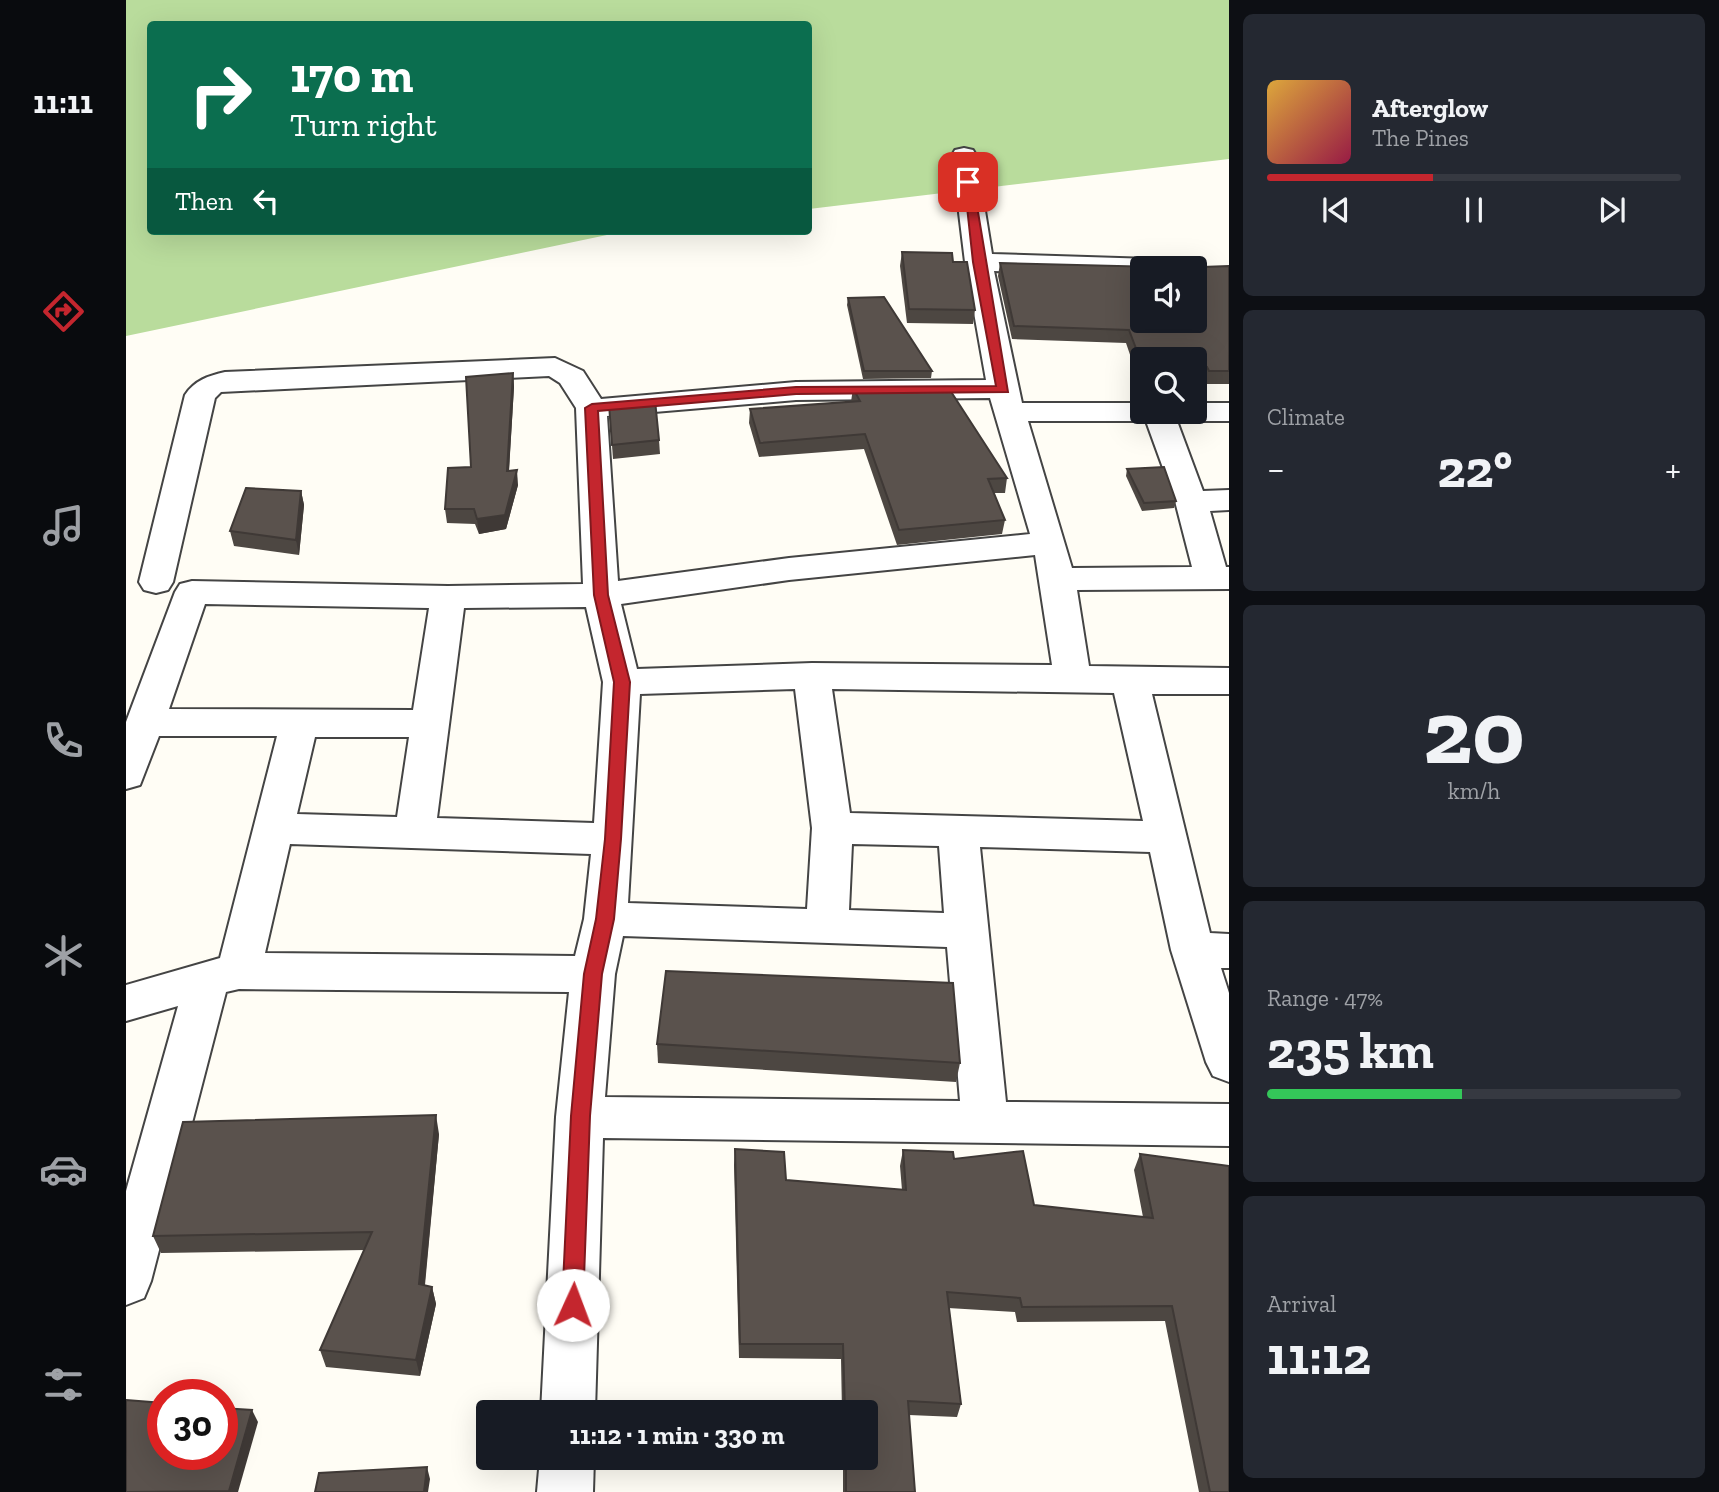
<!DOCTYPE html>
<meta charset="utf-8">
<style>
body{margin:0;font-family:"Zilla Slab",serif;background:#242831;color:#f1f3f6;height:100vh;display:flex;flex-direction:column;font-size:26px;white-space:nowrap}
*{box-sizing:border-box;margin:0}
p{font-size:23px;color:#9ea1a6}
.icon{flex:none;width:38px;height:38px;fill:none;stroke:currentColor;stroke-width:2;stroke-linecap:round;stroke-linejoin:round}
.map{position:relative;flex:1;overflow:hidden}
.panel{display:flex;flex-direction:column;gap:14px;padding:14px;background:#0d0f14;width:490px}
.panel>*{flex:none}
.hud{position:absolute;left:21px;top:21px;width:665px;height:214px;border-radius:7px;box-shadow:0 7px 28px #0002;background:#0b6e4f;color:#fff;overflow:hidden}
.fabs{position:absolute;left:1004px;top:256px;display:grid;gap:14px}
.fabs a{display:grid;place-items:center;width:77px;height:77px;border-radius:7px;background:#171b24;box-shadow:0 7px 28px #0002;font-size:35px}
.speed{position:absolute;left:21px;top:1379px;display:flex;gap:14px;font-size:35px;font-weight:700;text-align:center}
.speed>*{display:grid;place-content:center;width:91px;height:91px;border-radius:50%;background:#171b24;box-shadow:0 7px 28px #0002;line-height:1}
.speed .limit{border:10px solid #d22;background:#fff;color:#111}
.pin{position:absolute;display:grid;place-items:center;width:60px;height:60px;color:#fff;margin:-30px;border-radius:14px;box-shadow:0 4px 10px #0006}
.me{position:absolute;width:77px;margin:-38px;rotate:2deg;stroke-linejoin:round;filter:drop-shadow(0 0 5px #0008)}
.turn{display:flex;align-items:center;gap:24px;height:147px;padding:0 28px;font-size:32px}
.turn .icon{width:91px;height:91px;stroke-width:2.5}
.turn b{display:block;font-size:49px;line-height:60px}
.then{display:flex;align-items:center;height:66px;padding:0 28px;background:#0003;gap:14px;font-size:26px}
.big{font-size:52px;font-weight:800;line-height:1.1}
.panel .card{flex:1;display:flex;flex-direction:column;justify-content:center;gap:10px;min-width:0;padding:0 24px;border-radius:10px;background:#242831}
.panel .dial{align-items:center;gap:0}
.dial b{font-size:91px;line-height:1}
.song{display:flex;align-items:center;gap:21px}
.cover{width:84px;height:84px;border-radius:10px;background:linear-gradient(135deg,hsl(40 70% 55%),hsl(340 70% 35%))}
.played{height:7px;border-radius:4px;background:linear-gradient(90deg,#c4262e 40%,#363941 40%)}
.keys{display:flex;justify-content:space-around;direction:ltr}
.heat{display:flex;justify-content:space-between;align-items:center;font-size:38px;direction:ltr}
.charge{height:10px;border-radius:5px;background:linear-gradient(90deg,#34c759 47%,#363941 0)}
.trip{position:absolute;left:350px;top:1400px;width:402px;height:70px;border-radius:7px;background:#171b24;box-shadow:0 7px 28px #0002;font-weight:800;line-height:70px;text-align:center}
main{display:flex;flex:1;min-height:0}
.tabs{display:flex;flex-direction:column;width:126px;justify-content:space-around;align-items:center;background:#090b0e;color:#9ea1a6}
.tabs .icon{width:49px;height:49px}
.tabs .active{color:#c4262e}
.tabs b{font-size:32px;color:#f1f3f6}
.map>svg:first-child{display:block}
.forest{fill:#b9dc9c}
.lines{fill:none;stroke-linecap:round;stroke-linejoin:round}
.street-casing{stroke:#444;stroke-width:4}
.street{fill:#fff;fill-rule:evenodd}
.wall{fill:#4d4742}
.shaded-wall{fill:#3f3936}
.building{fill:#5a524d;stroke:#3f3936;stroke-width:2;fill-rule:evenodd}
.route{fill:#c4262e;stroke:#7f191e;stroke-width:2}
</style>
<main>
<nav class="tabs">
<b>11:11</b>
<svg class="icon active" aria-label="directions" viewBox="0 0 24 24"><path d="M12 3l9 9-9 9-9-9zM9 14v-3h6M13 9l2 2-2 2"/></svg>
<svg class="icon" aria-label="music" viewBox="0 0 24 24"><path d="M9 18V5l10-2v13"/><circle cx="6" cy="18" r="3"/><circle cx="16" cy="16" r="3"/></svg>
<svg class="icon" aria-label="phone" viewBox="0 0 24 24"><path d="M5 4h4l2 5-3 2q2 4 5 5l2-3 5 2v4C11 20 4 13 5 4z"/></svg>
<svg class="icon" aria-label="climate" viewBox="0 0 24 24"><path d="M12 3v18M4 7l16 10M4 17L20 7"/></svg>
<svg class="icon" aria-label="car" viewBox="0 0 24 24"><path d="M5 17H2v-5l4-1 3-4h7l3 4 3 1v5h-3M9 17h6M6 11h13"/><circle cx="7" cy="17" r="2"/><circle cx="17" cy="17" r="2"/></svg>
<svg class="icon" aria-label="filters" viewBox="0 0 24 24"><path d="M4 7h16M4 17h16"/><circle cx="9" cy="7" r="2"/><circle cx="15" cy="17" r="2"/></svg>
</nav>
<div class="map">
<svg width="1103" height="1492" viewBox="0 0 1103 1492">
<rect width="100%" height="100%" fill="#fffdf5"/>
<path class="forest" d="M0,0h1103v159l-420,50 -1,-185h-658v207h476l-500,105z"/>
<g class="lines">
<g class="street-casing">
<g id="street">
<path d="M838,148l9,2 3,5 16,99 191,6 10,2 4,6h-54v7l-149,-4 28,132h121v8h52v-8h34v18h-52l26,70 26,-1v20l-19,1 16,56h3v22l-152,1 12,76 140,2v26h-77l58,239 19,1v34h-8l8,25v89l-16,-6 -7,-14 -35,-112 -21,-98 -170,-5 26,255 223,2v42l-626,-8 -8,274h-54l15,-295 13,-125 -330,-3 -13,3 -75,289 -7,17 -18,7v-114l52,-185 -52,15v-36l94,-27 57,-222h-118l-19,49 -14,4v-67l49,-130 5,-8 12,-3 256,5 135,-2 -7,-176 -16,-25 -11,-7 -328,16 -6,6 -42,184 -5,8 -12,3 -12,-3 -5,-8 46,-187c10,-15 23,-19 40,-23l330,-14 28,13 18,28 195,-17 190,-2 -21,-118 -13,-107 3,-5zM864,398l40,136 -241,24 -171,23 -11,-165 189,-16zM902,421h118l29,80 17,66 -120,1zM909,555l17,110 -240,-2 -175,6 -16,-65 168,-24zM79,604l224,4 -16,102 -244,-1zM460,607l17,75 -9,141 -157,-5 27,-210zM669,689l17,139 -5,81 -179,-6 12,-209zM706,689l282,4 29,128 -293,-8zM189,737h94l-12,80 -100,-3zM164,844l301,10 -7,65 -9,37 -310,-3zM726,844l87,2 5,67 -95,-3zM497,936l324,11 13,154 -355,-4 10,-123z"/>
<path d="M414,1458h54l-1,34h-56z"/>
</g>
</g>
<use href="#street" class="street"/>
</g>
<g class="wall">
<path d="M776,252l51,10 22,48 -2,14 -66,-1 -7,-57z"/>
<path d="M874,263l156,4v-3l46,3 27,-1v118h-24l-1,-3h-9v-22h-52v22h-4l-13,-38 -114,-4 -14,-63z"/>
<path d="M722,298l84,73 -1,7 -68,1 -16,-74z"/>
<path d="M387,373l1,14 -5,84 9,14 -12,44 -27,5 -4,-10 -28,-1 -2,-14 26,-42z"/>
<path d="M727,388l154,90 -2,15h-11l11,27 -3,14 -105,11 -33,-96 -105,8 -10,-34 1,-14 101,-7z"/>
<path d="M483,404l50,36 1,14 -47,5z"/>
<path d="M1001,469l49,32 -2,7 -32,3 -16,-35z"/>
<path d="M175,491l3,14 -5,50 -65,-9 -4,-15z"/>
<path d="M531,1044l303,19 -4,19 -298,-19z"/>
<path d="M313,1134l-14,151 7,2 4,17 -16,72 -94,-9 -6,-17 45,-100 -204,3 -8,-17z"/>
<path d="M609,1149l51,31 116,10 -2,-24 3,-16 51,9 80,46 109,12 -9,-47 6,-16 89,338h-30l-34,-171 -148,1 -2,-10 -67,-4 13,96 -4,13 -48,-2 6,77h-72v-34h23v-46h-24l-1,-53 -102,-1 -5,-193z"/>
</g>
<g class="shaded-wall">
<path d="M387,373l1,14 -6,98 -1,-14z"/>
<path d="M391,470l1,15 -12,44 -27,5 -2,-15z"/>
<path d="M175,491l3,14 -5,50 -3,-15z"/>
<path d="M310,1115l3,19 -16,167 -4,-17z"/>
<path d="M306,1287l4,17 -16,72 -4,-16z"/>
<path d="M126,1410l6,12 -20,70h-9z"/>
<path d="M301,1467l3,12 -2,13h-4z"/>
</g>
<g class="building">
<path d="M776,252l50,1 1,9h14l8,48 -66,-1z"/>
<path d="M874,263l158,4 -2,-3 40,-1 6,4 27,-1v105h-20l-2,-4h-12v-8h-52v8l-14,-37 -115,-4zM1017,268h52v52h-52z"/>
<path d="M758,297l48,74h-68l-16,-73z"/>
<path d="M387,373l-6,98 10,-1 -12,45 -28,4 -3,-10h-29l3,-41 23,-1 -5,-90z"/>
<path d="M822,387l59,91 -19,1 17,41 -106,10 -34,-96 -105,9 -10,-34 110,-8 -7,-13z"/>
<path d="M529,400l4,40 -47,5 -3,-41z"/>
<path d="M1038,467l12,34 -32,2 -17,-34z"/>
<path d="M120,488l55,3 -5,49 -66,-9z"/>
<path d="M540,971l287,12 7,80 -303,-19z"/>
<path d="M310,1115l-17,169 13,3 -16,73 -96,-10 52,-118 -219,4 30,-114z"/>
<path d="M609,1149l49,3 2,28 120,10 -3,-40 50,2 1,7 69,-8 11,54 119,13 -13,-64 89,12v326h-19l-38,-186 -150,1 -2,-9 -73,-6 14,112 -53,-3 7,91h-69v-34h20v-46h-21l-2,-68h-103z"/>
<path d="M0,1400l37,3v51h59v-46l30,2 -23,81 -103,1z"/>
<path d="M301,1467l-3,25h-109l4,-19z"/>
</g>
<path class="route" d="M838,179l9,3 35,210 -212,2 -198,17 10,184 22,87 -9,157 -7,80 -12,55 -12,142 -7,189 -3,7 -7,3 -8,-3 -3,-7 9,-189 13,-142 12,-55 9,-80 9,-157 -20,-87 -9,-187 7,-4 204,-17 200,-1 -23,-124z"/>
</svg>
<div class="fabs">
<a><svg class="icon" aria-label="sound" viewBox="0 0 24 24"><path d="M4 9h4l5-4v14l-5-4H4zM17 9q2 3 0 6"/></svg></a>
<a><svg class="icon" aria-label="search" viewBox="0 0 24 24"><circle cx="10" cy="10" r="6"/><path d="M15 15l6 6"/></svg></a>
</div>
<div class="speed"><div class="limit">30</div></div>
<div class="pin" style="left:842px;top:182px;background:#d93025"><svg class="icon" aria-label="arrive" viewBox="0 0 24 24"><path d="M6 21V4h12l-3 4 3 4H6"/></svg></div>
<svg class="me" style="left:447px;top:1305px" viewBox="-20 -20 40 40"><circle r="19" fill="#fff"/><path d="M0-13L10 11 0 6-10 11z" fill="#c4262e"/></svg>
<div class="trip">11:12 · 1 min · 330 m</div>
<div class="hud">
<div class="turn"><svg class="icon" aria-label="right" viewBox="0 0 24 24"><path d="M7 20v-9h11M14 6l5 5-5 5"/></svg><div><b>170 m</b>Turn right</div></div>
<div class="then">Then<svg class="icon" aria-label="left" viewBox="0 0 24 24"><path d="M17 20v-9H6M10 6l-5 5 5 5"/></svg></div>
</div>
</div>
<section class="panel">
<div class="card">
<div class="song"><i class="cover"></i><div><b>Afterglow</b><p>The Pines</p></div></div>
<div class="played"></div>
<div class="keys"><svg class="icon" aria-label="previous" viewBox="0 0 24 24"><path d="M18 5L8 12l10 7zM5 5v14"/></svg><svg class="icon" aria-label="pause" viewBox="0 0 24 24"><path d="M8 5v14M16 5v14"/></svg><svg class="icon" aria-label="next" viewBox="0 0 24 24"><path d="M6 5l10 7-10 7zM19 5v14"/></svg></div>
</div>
<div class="card"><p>Climate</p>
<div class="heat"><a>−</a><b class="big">22°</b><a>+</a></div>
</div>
<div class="card dial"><b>20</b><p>km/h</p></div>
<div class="card"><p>Range · 47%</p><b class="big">235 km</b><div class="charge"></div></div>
<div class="card"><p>Arrival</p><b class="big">11:12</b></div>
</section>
</main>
